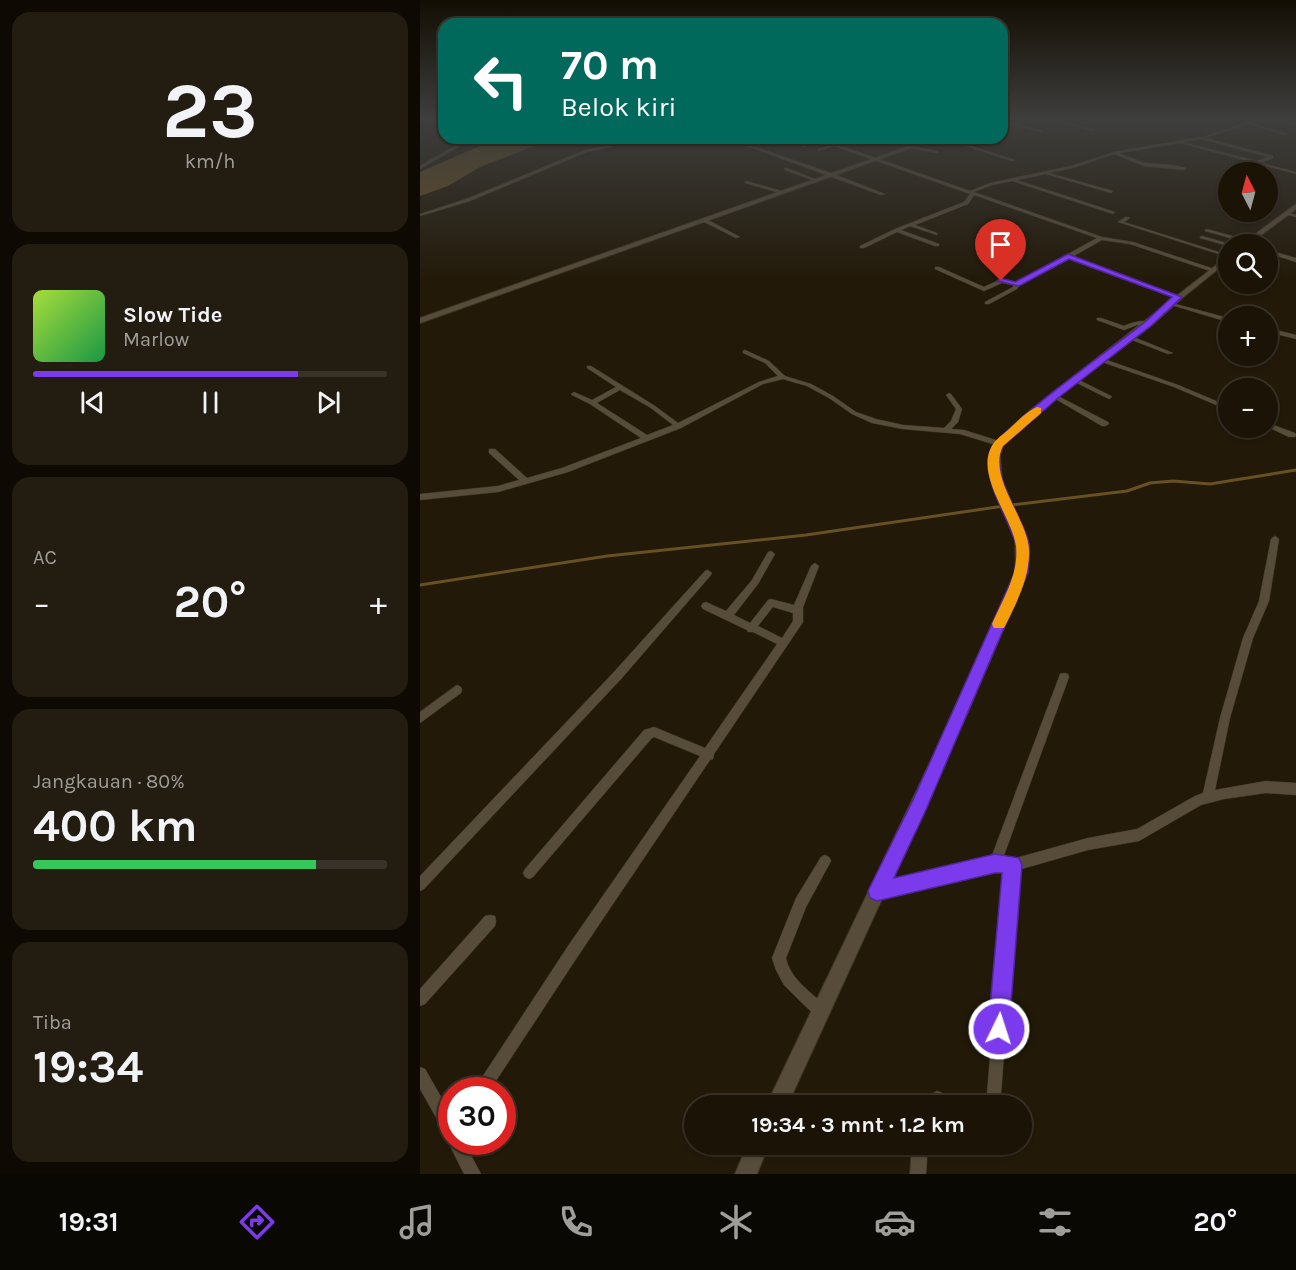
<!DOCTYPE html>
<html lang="id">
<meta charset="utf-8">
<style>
body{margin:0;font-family:Karla,sans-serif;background:#231c10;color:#f1f3f6;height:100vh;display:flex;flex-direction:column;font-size:22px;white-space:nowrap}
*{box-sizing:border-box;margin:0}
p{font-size:20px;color:#9f9e9b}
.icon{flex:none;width:33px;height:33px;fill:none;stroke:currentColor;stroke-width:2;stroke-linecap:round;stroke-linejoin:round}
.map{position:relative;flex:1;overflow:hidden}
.panel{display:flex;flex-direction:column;gap:12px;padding:12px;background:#0e0a03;width:420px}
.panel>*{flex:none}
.hud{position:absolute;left:18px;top:18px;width:570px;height:126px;border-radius:18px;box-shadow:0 2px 4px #0004,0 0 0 2px #383228;background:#00695c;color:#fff;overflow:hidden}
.needle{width:39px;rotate:354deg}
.tools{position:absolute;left:798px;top:162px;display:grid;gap:12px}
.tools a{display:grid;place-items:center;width:60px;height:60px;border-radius:50%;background:#1a1306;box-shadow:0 2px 4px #0004,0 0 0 2px #383228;font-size:30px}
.speed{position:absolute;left:18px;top:1077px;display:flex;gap:12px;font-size:30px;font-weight:700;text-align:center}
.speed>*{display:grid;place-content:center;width:78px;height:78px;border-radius:50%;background:#1a1306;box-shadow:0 2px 4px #0004,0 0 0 2px #383228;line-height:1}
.speed .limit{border:9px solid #d22;background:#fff;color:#111}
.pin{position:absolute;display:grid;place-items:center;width:51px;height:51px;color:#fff;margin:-62px -26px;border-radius:50% 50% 50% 0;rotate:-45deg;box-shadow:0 0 6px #0007}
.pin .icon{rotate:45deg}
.me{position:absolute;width:66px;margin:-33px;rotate:4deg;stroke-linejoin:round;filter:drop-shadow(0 0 4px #0008)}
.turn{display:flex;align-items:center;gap:21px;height:126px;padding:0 24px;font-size:27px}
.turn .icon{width:78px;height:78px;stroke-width:2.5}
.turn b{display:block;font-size:42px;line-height:51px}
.big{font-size:45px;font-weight:700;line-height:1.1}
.panel .tile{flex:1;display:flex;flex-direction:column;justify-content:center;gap:9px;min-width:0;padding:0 21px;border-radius:18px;background:#231c10}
.panel .dial{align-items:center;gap:0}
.dial b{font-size:78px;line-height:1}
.song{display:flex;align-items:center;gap:18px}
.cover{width:72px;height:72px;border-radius:9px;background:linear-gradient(135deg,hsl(80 70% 55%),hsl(140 70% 35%))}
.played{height:6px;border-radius:3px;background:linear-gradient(90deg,#7c3aed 75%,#383228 75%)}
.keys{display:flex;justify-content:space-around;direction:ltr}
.heat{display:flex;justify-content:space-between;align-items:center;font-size:33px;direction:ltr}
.charge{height:9px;border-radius:4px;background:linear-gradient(90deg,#34c759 80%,#383228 0)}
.trip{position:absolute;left:264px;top:1095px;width:348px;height:60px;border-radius:30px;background:#1a1306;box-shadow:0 2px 4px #0004,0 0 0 2px #383228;font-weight:700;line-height:60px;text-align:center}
.tabs{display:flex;height:96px;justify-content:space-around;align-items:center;background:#0a0802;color:#9f9e9b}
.tabs .icon{width:42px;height:42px}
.tabs .on{color:#7c3aed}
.tabs b{font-size:27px;color:#f1f3f6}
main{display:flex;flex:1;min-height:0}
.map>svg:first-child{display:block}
.water{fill:#675021}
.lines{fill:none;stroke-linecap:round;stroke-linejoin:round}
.stream{stroke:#675021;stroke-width:3}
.minor-casing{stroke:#3e3525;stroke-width:1}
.tertiary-casing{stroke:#3e3525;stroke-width:2}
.minor{fill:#564c39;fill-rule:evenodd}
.tertiary{fill:#564c39;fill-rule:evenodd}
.route{fill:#7c3aed;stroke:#51269a;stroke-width:1.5}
.slow{fill:#f59e0b}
</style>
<main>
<section class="panel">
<div class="tile dial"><b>23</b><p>km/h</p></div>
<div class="tile">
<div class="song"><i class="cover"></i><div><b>Slow Tide</b><p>Marlow</p></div></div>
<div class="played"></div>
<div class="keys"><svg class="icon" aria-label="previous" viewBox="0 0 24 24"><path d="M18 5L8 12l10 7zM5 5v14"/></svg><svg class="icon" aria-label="pause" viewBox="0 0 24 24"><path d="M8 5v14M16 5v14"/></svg><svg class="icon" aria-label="next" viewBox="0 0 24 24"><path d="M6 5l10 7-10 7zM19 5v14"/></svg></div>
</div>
<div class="tile"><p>AC</p>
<div class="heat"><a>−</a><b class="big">20°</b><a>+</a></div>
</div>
<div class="tile"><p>Jangkauan · 80%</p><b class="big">400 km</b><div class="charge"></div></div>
<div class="tile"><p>Tiba</p><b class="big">19:34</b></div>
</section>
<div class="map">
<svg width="876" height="1174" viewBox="0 0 876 1174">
<rect width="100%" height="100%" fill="#221908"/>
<path class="water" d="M78,138h57l-75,29 -32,19 -28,10v-24z"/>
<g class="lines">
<g class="stream">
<path d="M591,505l116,-14 23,-8 23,-2 37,3 86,-14"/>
<path d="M0,585l187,-29 199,-21 198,-29"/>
</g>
<g class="minor-casing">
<g id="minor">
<path d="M628,119h4l43,11 -2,1z"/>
<path d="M837,119h4l-9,4 36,11 -3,1 -37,-11 -42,14 67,18v2l-12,5 35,9v2l-116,-31 -61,10 26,10 28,2 13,3 -1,2 -41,-4 -30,-12 -41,14 -24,5 64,18 -2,2 -65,-19 -29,6 98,32 -2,2 -101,-33 -20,4 -18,7 128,45 31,5 81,27v2h-4l-80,-27 -28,-4 -30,17 108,39v2l-2,1 -110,-40c-14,7 -43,18 -51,30l-28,15h-4v-2l28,-15v-2l-11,-2 -18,8 -49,-22v-2h4l45,20 17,-8 16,3 80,-44 -123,-43 -6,9 -53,21 22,8v2l-27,-9 -9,4 38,14v2h-4l-38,-14 -33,16h-4v-2l35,-17 69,-27 6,-8 -136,-48 -16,5v-2l13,-4 -10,-4 -18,6 -2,-1 16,-6 -4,-2h6l151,53 20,-8 81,-17 43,-14 92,-16zM783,139l1,1 64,17 -11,4 -74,-19z"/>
<path d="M848,119h5l23,5v2z"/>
<path d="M582,121l39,9 2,1 -2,1 -39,-9z"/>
<path d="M49,138h5l-54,31v-3z"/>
<path d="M224,138h7l-64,14 -117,49 -50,15v-2l46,-15 119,-49z"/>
<path d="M378,138h6l-11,4 -2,-1z"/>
<path d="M469,138h6l22,7 -3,1z"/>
<path d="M521,138h6l68,22 -3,1z"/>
<path d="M324,143l90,31 51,20 -4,1 -137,-50z"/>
<path d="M491,146l26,5 2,1 -2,1 -27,-5z"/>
<path d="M365,168h2l30,12 -3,1 -29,-11z"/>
<path d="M326,181l36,10v1l-2,1 -35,-10z"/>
<path d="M866,212l10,3v2l-12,-3z"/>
<path d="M706,217l4,1 -6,4 104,33v2l-110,-35z"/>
<path d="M282,219h4l34,18 -4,1 -34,-17z"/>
<path d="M787,229l43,12v1l-2,1 -43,-12v-1z"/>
<path d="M782,236l28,8 -2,2 -28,-8v-1z"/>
<path d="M848,250l28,8v4l-28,-9z"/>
<path d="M748,302l60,16v4l-60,-18z"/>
<path d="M677,318h4l23,8c9,-4 19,-7 28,-3l-3,2h-12l-13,5 -27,-10z"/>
<path d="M848,328l28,7v4l-28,-7z"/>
<path d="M707,336h4l42,17 -5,1 -41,-16z"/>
<path d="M325,350l24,11 16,15 26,8 22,12 23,16 20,7 27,6 41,3 7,-7 5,-12 -10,-14 3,-2 2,1 11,15 -4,13 -7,7 13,1 38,12 1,2 -4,2 -39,-12 -57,-5 -31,-6 -20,-9 -23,-16 -22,-12 -24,-7 -20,5 -82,44 -113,44 -70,20 -78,8v-6l78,-8 21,-6 -30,-27v-4h6l32,29 35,-10 79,-30 -51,-34 -18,-9 -1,-1 3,-2 18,8 24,-13 -29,-19v-2h4l64,40 23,17 81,-41 19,-6 -13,-13 -22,-10v-2zM200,390l31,18 22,17 -26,10 -50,-32z"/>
<path d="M681,358l77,27 50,21v4l-54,-23 -75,-26 -1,-1z"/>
<path d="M655,378l36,18 1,1 -3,2 -36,-18v-2z"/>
<path d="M634,394l54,28 1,2 -4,2h-3l-50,-29 -1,-1z"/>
<path d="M848,423l27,10 1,2 -1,2h-6l-21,-10z"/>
<path d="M855,536l4,3 -10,62 -16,37 -23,80 -15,72 51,-9 30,2v12l-30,-2 -42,6 -23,6 -62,36 -51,9 -70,20 -17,224 -4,12h-15l5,-12 18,-224 -10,-1 -118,28 -4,-2 -2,-4 2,-4 118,-29 68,-181 1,-3 4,-1 4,1 1,3 -66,181 9,1 76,-21 49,-9 58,-33 8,-3 17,-75 23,-80 16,-37 12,-62z"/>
<path d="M351,551l4,3 -17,30 -24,31 16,8 18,-23 3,-1 23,6 17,-39 4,-3 4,3 -16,41v15l-2,3 -87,129 -1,5 -3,1 -132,196 -88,134h-15l2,-5 91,-139 132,-190 -46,-19 -2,1 -119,139 -4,2 -4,-2 -2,-4 2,-4 119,-139 10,-3 51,21 72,-104 -24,-12h-5l-1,-2 -44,-21 -2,-3 2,-3 3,-1 20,9 26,-31 16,-28zM353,607l20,6v8l-11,17 -24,-12z"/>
<path d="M288,570l4,3 -1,2 -90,104 -197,210 -4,2v-15l193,-203 92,-102z"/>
<path d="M37,685l4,2 1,3 -1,3 -41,30v-11z"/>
<path d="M405,855l4,2 2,4 -25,46 -20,51c4,20 23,33 38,46l2,5 -2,5 -5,2 -5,-2 -12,-11 -18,-18 -8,-15 -4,-12 24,-60 25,-41z"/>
<path d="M70,915l5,1 1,5 -1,5 -70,78 -5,2v-17l65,-73z"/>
<path d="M0,1067l5,2 27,47v26h12l17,32h-17l-16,-32 2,-3 -3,-2 -27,-48z"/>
<path d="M517,1091l26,10 2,5h-45l2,-5z"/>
<path d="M492,1144h16l-2,30h-16z"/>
</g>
</g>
<g class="tertiary-casing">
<g id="tertiary">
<path d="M512,138h7l-519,185v-5z"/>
<path d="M876,204v5l-47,35h-7z"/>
<path d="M808,256v5l-47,38 -29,26 -95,73 -54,47 -3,11 2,24 25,60 1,32 -58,135 -183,399h-21l192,-402 58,-132 -1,-32 -20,-48 -6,-24 1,-12 4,-12 57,-50z"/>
<path d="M328,1144h21l-12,30h-22z"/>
</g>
</g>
<use href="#minor" class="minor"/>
<use href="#tertiary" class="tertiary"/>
</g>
<linearGradient id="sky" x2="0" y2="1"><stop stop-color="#130e04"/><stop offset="0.42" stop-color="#3e3e3d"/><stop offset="1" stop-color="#3e3e3d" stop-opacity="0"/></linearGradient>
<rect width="876" height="283" fill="url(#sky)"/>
<path class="route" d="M648,254l114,43 -30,28 -94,73 -55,48c-15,29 21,70 26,98 1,9 0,19 -1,28l-103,240 -31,66 101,-24 24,4 3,7 -13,164 -3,7 -7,3 -8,-3 -3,-7 14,-156h-7l-118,28 -7,-3 -2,-7 45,-91 102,-228c0,-9 3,-22 0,-31 -9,-28 -31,-57 -26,-87 3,-22 132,-112 156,-132 9,-8 18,-17 27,-25l-103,-38 -50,27 -22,-5 4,-3 14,4z"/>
<path class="slow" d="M617,407l4,1v5l-38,33c-16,31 25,73 26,104 1,28 -13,54 -25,78h-10l-2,-4c11,-25 27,-50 24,-78 -4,-28 -38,-68 -26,-96 3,-9 11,-14 18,-20 9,-8 19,-19 29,-23z"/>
</svg>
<div class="tools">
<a><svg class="needle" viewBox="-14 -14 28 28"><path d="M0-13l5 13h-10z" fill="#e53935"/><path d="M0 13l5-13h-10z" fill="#9f9e9b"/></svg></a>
<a><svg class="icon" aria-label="search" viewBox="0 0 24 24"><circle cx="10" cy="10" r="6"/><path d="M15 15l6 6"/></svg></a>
<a>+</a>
<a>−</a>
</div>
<div class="speed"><div class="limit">30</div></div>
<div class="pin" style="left:581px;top:281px;background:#d93025"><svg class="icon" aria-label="arrive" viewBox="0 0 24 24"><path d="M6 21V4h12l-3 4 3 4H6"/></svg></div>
<svg class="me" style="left:579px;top:1029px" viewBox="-20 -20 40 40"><circle r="17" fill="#7c3aed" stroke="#fff" stroke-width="3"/><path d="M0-11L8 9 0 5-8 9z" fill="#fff"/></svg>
<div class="trip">19:34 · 3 mnt · 1.2 km</div>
<div class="hud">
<div class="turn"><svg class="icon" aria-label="left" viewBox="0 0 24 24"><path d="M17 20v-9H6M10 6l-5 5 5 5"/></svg><div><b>70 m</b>Belok kiri</div></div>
</div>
</div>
</main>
<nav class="tabs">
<b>19:31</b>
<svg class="icon on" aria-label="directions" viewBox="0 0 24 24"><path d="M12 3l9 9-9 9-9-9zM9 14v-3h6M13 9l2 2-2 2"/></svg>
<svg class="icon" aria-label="music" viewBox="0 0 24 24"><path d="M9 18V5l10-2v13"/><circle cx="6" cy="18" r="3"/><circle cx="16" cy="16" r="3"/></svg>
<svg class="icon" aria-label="phone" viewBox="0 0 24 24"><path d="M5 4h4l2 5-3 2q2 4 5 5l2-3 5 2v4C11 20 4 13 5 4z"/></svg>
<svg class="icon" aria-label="climate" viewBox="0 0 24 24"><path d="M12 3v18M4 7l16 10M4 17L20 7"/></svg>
<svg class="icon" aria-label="car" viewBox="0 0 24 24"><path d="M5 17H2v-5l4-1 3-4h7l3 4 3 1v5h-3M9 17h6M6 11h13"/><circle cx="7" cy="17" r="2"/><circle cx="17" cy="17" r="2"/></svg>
<svg class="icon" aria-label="filters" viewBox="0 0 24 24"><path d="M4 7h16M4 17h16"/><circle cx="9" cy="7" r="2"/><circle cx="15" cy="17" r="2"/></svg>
<b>20°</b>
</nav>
